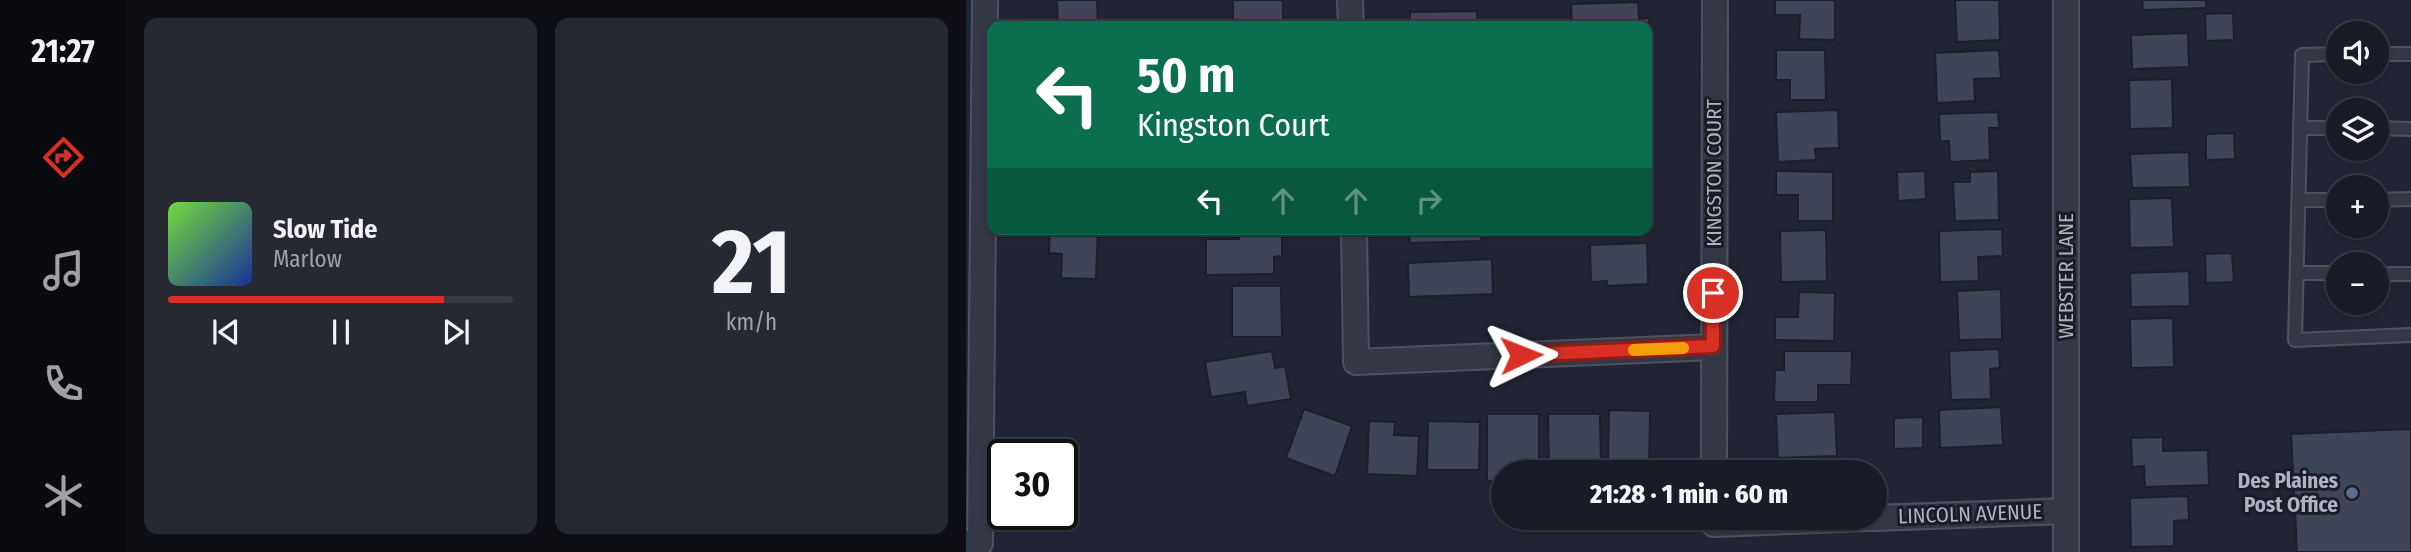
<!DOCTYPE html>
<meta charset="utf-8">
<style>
body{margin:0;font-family:"Fira Sans Condensed",sans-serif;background:#262932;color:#f1f3f6;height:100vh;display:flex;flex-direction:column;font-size:26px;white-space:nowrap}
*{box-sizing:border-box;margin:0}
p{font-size:23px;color:#9fa1a7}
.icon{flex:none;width:38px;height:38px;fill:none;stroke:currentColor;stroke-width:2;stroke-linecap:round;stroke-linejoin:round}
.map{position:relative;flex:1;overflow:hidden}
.sheet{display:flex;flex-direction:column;gap:18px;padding:18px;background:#0e0f15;width:840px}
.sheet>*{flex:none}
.hud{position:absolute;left:21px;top:21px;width:665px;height:214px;border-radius:14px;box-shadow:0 2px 5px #0004,0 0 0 2px #373a43;background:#0b6e4f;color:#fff;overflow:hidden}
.buttons{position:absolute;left:1360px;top:21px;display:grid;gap:14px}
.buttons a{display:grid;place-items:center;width:63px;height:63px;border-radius:50%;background:#191c26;box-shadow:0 2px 5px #0004,0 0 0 2px #373a43;font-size:35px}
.speed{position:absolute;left:21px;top:439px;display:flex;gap:14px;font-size:35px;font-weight:700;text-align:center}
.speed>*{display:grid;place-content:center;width:91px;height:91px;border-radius:50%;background:#191c26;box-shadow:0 2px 5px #0004,0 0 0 2px #373a43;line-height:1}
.speed .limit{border:4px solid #111;border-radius:10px;background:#fff;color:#111}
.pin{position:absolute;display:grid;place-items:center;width:60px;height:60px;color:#fff;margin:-30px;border:4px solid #fff;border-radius:50%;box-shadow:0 2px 7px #0007}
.me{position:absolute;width:77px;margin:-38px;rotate:88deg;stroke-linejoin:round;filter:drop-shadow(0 0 5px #0008)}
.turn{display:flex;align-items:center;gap:24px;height:147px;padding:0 35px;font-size:32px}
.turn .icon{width:91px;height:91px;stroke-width:2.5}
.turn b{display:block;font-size:49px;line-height:60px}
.lanes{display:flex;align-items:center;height:66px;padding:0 35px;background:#0003;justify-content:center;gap:35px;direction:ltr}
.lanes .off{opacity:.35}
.sheet .card{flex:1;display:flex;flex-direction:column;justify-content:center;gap:10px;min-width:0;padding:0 24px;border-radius:14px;background:#262932}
.sheet .dial{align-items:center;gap:0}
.dial b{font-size:91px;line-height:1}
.song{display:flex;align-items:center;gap:21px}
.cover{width:84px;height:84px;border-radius:10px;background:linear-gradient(135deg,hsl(100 70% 55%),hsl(230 70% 35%))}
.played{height:7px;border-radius:4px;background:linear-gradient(90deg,#d93025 80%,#373a43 80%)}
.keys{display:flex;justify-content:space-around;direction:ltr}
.sheet .tiles{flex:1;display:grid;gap:18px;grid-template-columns:repeat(2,1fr)}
.trip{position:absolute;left:525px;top:460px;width:396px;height:70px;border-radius:35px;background:#191c26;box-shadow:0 2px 5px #0004,0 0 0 2px #373a43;font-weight:800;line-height:70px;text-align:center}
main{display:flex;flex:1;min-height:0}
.menu{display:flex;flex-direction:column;width:126px;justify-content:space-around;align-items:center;background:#0a0b0f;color:#9fa1a7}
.menu .icon{width:49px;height:49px}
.menu .selected{color:#d93025}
.menu b{font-size:32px;color:#f1f3f6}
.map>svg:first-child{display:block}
.building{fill:#3f4556;stroke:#1b1f2a;stroke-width:2}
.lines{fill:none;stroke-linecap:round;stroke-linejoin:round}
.service-casing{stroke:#4e525f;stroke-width:16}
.minor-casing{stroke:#4e525f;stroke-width:28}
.service{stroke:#343844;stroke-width:12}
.minor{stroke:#343844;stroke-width:24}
.route-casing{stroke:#8d1f18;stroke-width:18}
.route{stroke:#d93025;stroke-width:12}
.slow{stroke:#f59e0b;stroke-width:12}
.service-dot{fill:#5c6f8a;stroke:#1a1d28;stroke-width:2.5}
.labels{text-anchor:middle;stroke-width:6;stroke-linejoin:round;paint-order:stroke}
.street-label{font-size:21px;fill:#aeb2c1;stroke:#1a1d28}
.poi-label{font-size:21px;font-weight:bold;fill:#aeb2c1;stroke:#1a1d28;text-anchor:end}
</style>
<main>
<nav class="menu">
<b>21:27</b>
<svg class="icon selected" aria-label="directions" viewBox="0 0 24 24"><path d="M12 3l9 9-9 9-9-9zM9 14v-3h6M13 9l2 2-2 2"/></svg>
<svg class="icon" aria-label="music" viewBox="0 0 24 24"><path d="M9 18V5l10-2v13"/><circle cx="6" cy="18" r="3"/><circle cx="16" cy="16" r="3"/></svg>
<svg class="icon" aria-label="phone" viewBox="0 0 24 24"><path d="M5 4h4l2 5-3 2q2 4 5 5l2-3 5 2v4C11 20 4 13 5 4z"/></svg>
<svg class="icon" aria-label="climate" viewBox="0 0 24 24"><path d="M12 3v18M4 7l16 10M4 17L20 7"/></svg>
</nav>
<section class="sheet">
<div class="tiles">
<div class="card">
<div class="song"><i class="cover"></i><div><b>Slow Tide</b><p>Marlow</p></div></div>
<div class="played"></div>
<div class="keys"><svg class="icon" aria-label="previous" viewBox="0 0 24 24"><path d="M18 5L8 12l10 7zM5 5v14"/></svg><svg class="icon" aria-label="pause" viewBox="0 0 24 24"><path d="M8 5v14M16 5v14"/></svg><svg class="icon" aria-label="next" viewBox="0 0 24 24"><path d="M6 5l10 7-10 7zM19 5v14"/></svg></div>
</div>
<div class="card dial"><b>21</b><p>km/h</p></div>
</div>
</section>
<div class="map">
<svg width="1445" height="552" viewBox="0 0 1445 552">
<rect width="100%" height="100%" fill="#212533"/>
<g class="building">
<path d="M91,0h40l1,26h-40z"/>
<rect x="267" y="0" width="50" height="26"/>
<path d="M809,0h60v40l-36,-1 1,-24h-25z"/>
<path d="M989,0h44l1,40 -43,2z"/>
<path d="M1176,0h64v8l-63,2z"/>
<path d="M672,2l1,17 10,-1 1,33h-3v-25h-75l-1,-22z"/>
<path d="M511,11v15h-67v-14z"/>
<path d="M1267,13l1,27 -28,1 -1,-27z"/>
<path d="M1222,33l1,34 -57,2 -1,-34z"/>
<path d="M810,50h49l1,50h-36v-20h-14z"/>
<path d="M1033,50l2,28 -27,1 1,22 -38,2 -2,-50z"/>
<path d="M1206,79l1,49 -43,1 -1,-49z"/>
<path d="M872,110l1,38 -24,1 1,11 -38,2 -2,-50z"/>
<path d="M1032,112l1,16h-10l1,32 -40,2 -1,-21h-9l-1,-27z"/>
<path d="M1268,133l1,26 -29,1v-26z"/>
<path d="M681,143h2l1,29h-3z"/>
<path d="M1223,152l1,35 -58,1 -2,-34z"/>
<path d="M810,171l57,1v49h-35v-26h-22z"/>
<path d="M959,171l1,28 -28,2 -1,-29z"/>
<path d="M1032,171l1,49 -44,1 -2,-39h17v-10z"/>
<path d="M681,182l3,51 -68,2v-6h65z"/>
<path d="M1206,198l2,49 -44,1 -1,-49z"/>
<path d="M84,229h48l-2,50 -35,-1 1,-24 -13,-1z"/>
<path d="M273,229h43v27l-8,1v17l-68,1v-36h33z"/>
<path d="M443,229h72v12l-71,2z"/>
<path d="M1036,229l1,27 -25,1 1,24 -39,1 -1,-51z"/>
<path d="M860,230l1,51 -46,1 -1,-51z"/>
<path d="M681,243l1,41 -41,2v-5l-16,1 -1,-37z"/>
<path d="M1266,253l2,29 -28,1 -1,-29z"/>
<path d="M526,259l1,35 -84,3 -1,-34z"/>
<path d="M1223,271l1,35 -59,1 -1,-34z"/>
<path d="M266,286h49l1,51h-50z"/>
<path d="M1035,289l1,50 -43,1 -2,-49z"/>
<path d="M833,292l36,1 -1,48 -59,-1v-23h23z"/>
<path d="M1207,318l1,49 -43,1 -1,-49z"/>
<path d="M1033,349l1,19 -10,1 1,30 -40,1 -2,-49z"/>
<path d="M306,351l3,17 10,-2 6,33 -44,7 -2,-14 -34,5 -6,-35z"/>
<path d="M818,351h68l-1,34h-33v17h-44l1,-32h9z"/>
<path d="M1035,407l2,38 -63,3 -1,-38z"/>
<path d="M338,409l48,17 -17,50 -49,-18z"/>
<path d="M643,410l41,1 -1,59 -41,-1z"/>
<path d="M869,412l2,44 -59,2 -2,-44z"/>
<path d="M521,414h52v58h-36v9h-16z"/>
<path d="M582,414h52l1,51 -52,1z"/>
<path d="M957,417v31l-29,1v-31z"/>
<path d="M403,421l26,1 -1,13 25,1 -2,40 -50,-2z"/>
<path d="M462,421l52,1 -1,48h-52z"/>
<path d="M1445,429v123h-114l-6,-118z"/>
<path d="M1197,437v14l45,-1 1,35 -64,2 -1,-21 -12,1 -1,-29z"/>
<path d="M1222,496l1,24 -15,1v25l-43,1 -1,-49z"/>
</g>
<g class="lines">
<g class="service-casing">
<g id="service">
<path d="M1372,54l-36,1 -7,285 116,-5"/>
<path d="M1410,54h35"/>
<path d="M1334,128h38"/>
<path d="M1410,128l35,1"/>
<path d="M1333,200h39"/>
<path d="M1410,200l35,-1"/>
<path d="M1331,273h41"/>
<path d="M1410,274h35"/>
</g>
</g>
<g class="minor-casing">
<g id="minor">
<path d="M384,0l1,26"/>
<path d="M388,229l2,133 357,-15"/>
<path d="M748,472l1,-472"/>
<path d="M748,518v6l154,-6"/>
<path d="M908,518l192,-7"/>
<path d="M0,543h14l5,-543"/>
<path d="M1100,552v-552"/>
</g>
</g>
<use href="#service" class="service"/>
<use href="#minor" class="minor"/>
</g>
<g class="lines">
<g class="route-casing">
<path id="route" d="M555,355l192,-9v-53"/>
</g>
<use href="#route" class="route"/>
<path class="slow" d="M668,350l49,-2"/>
</g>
<circle class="service-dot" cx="1386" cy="493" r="7"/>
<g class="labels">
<g class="street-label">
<text transform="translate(748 173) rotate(-90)" y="7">KINGSTON COURT</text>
<text transform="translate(1100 276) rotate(-90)" y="7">WEBSTER LANE</text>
<text transform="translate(1004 514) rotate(-2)" y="7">LINCOLN AVENUE</text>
</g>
<g class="poi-label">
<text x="1372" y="488">Des Plaines<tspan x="1372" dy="24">Post Office</tspan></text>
</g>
</g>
</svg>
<div class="buttons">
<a><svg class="icon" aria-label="sound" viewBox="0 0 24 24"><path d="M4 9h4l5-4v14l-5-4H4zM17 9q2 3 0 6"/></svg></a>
<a><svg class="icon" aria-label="layers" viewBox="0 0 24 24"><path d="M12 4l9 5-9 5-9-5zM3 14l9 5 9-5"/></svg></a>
<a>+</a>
<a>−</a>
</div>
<div class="speed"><div class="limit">30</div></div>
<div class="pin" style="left:747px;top:293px;background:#d93025"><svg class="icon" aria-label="arrive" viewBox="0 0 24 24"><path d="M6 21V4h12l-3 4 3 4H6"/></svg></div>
<svg class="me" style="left:555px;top:355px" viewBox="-20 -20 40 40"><path d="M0-17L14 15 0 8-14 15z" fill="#d93025" stroke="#fff" stroke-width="4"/></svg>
<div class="trip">21:28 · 1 min · 60 m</div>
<div class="hud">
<div class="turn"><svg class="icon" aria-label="left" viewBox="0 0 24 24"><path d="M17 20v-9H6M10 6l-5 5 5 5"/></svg><div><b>50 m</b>Kingston Court</div></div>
<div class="lanes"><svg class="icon" aria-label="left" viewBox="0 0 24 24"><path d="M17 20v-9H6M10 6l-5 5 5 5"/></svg><svg class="icon off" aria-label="ahead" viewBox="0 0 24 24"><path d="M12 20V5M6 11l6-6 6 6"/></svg><svg class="icon off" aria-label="ahead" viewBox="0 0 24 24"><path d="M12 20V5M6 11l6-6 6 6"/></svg><svg class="icon off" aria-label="right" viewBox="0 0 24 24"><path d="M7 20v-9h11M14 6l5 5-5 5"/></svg></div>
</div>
</div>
</main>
